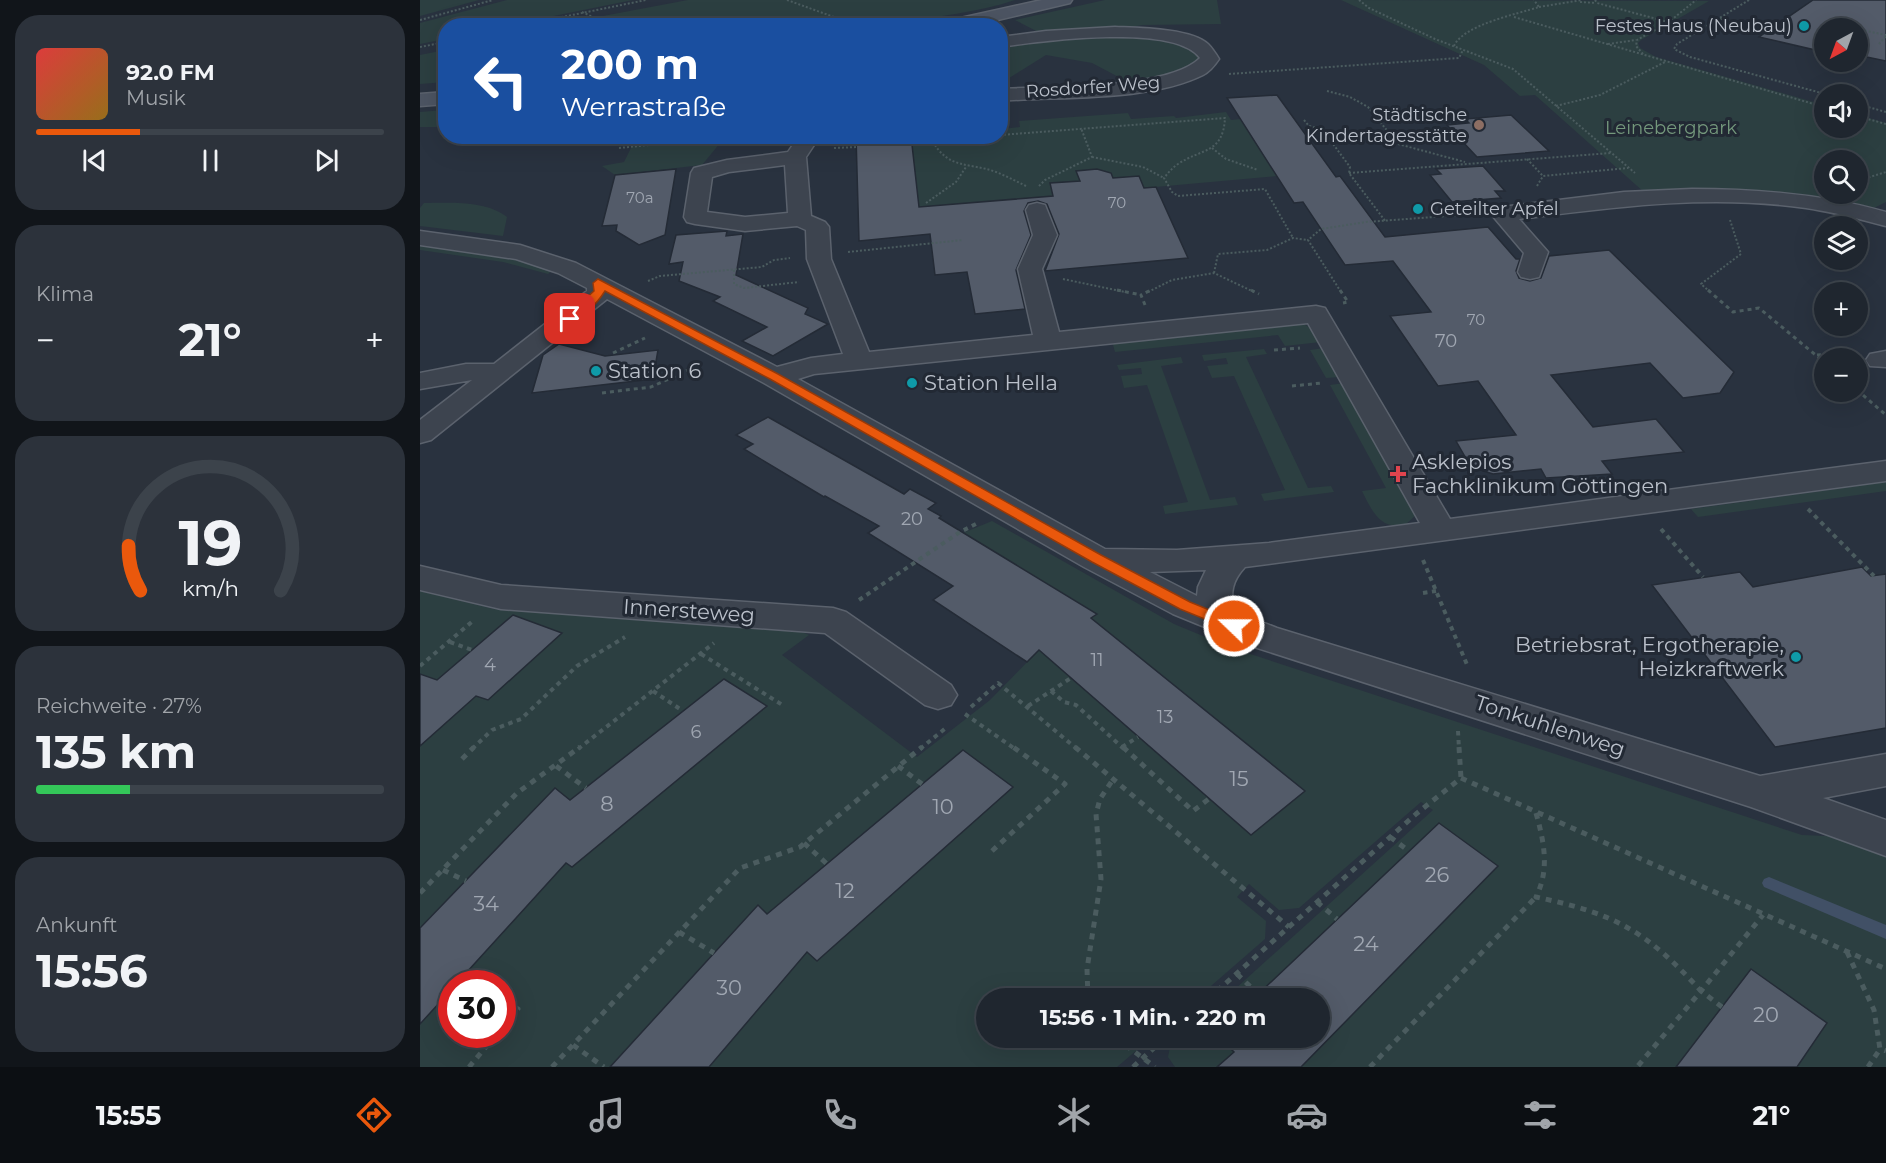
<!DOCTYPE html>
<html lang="de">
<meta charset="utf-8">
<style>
body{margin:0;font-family:Montserrat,sans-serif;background:#2c323b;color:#f1f3f6;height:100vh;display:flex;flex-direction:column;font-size:22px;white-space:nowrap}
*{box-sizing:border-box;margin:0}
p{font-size:20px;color:#a1a5aa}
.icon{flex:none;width:33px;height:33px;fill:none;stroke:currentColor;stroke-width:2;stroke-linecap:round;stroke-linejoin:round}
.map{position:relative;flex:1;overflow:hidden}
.side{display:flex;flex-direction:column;gap:15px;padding:15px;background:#11151a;width:420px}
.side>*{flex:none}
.banner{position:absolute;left:18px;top:18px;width:570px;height:126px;border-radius:24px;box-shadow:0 6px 24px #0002,0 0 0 2px #3c434b;background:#1a4fa0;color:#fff;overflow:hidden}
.needle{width:39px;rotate:221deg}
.controls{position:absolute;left:1394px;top:18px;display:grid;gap:12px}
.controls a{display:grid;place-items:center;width:54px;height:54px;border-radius:50%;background:#1f262f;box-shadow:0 6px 24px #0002,0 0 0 2px #3c434b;font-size:30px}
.speed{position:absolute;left:18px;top:970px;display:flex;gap:12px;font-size:30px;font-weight:700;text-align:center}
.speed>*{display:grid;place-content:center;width:78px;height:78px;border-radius:50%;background:#1f262f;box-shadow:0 6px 24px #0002,0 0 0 2px #3c434b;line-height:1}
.speed .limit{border:9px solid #d22;background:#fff;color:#111}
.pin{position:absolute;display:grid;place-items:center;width:51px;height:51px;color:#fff;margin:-26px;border-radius:12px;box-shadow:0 3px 9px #0006}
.me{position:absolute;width:66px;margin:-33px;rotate:292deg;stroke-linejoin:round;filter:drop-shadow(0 0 4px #0008)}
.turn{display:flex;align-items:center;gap:21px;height:126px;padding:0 24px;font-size:27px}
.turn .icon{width:78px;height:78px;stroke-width:2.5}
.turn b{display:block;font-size:42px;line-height:51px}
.big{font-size:45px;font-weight:700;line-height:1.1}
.side .widget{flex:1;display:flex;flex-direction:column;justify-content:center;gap:9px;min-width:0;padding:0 21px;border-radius:24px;background:#2c323b}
.side .dial{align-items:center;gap:0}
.dial svg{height:156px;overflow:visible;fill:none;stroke:#3c434b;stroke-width:7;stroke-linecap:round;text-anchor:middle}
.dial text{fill:#f1f3f6;stroke:none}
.song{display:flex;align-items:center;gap:18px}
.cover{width:72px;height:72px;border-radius:9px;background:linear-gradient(135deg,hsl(0 70% 55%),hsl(40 70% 35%))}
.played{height:6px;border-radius:3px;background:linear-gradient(90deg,#ea580c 30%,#3c434b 30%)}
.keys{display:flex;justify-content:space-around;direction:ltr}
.heat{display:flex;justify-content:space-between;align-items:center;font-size:33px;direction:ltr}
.charge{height:9px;border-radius:4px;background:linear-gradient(90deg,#34c759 27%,#3c434b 0)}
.trip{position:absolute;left:556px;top:988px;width:354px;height:60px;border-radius:30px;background:#1f262f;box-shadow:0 6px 24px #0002,0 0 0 2px #3c434b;font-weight:700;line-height:60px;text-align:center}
.tabs{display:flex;height:96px;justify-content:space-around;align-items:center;background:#0c0f13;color:#a1a5aa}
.tabs .icon{width:42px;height:42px}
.tabs .active{color:#ea580c}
.tabs b{font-size:27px;color:#f1f3f6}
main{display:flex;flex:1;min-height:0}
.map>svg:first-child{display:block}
.green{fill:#2c3f41;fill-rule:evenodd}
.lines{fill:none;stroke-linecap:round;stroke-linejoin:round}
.stream{fill:#415066;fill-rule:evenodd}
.building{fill:#535b69;stroke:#242b36;stroke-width:1.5}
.minor-casing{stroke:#5b626d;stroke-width:3}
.secondary-casing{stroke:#5b626d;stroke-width:3}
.path-far3{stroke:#4b5c5f;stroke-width:2;stroke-dasharray:2 2;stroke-linecap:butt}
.path-far2{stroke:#4b5c5f;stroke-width:3;stroke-dasharray:4 4;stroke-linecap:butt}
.path-far1{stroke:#4b5c5f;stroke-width:4;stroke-dasharray:4.5 4.5;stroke-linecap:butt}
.path{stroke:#4b5c5f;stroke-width:5;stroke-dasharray:6 6;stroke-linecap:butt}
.minor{fill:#3d444f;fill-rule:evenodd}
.secondary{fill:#4c5462;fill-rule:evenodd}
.route{fill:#ea580c;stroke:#983908;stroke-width:1.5}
.culture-dot{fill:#0f9aa8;stroke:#222934;stroke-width:2}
.education-dot{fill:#8d6e63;stroke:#222934;stroke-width:2}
.health-dot{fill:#e0444e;stroke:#222934;stroke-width:2}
.labels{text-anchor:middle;stroke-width:6;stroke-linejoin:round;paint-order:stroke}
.far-number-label{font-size:15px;fill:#a0a7b2}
.far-poi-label{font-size:18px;fill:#bac0ca;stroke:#222934;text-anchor:end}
.far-street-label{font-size:18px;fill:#bac0ca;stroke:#222934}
.far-park-label{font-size:18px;fill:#74987c;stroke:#222934}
.number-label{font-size:18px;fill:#a0a7b2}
.poi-label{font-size:21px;fill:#bac0ca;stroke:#222934;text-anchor:start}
.street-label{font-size:21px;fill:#bac0ca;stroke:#222934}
.near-number-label{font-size:21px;fill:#a0a7b2}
</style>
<main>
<section class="side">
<div class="widget">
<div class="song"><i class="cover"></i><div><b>92.0 FM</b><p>Musik</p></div></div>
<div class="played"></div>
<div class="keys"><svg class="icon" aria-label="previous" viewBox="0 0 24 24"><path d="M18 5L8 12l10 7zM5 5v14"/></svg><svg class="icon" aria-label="pause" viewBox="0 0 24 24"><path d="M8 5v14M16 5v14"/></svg><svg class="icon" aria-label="next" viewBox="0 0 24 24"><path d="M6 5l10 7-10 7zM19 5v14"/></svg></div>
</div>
<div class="widget"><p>Klima</p>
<div class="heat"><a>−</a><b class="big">21°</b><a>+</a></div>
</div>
<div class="widget dial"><svg viewBox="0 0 100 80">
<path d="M14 69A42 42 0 1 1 86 69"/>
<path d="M14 69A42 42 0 0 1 8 46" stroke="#ea580c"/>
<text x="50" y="56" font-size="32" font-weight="700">19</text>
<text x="50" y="72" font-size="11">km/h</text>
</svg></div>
<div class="widget"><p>Reichweite · 27%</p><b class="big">135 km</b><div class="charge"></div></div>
<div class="widget"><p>Ankunft</p><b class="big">15:56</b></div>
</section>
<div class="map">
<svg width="1466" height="1067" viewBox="0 0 1466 1067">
<rect width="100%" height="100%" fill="#29323f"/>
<g class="green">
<path d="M0,0h59l-59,16z"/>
<path d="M87,0h126l-124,25 -63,1 -1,13 -25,5v-21z"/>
<path d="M268,0h327c-38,13 -78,15 -117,25h-343z"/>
<path d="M685,0h112l4,24 -79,1 -21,4 -81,4 -25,-13z"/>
<path d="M921,0l368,1 -68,39 -3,3 2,5 16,9 168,48v23h33v-13l29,8v79l-14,7 -227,-16 -110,-98 -15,1 -36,-31zM1404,160h33v34h-33z"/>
<path d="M678,35l69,3 33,14 1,8 -11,11 -60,12 -38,-20 -46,-8 -45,28v-37z"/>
<path d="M25,50v32l-25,2v-29z"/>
<path d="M25,110v17h-25v-15z"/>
<path d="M806,112l5,8 10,-1 36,57 -133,12 -6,-12 -25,2 -2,-5 -31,8 -30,2 3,13 -134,11 -7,-63 10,-1 -1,-6 79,-1 1,-7 19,-2 -1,-6 109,-8 3,6 43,-3 2,2z"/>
<path d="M201,137h104l-23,28 -87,10 -13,-9 22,-4 9,-18z"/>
<path d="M4,203c26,0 61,-3 83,14l-4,19 -83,-10v-18z"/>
<path d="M0,244l102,15 30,12 -4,3 -45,-12 -83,-12z"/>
<path d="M881,323l12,6 8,13 -36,4 -7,-11 -163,17 -3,-11z"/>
<path d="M904,348l16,29 -14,1 -16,-28z"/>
<path d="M844,349l3,5 -21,3 62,131 23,-2 3,6 -70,9 -3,-7 24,-4 -51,-114 -22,2 -5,-12 21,-2 -2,-6 -22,3 -2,-6z"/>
<path d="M761,357l2,6 -22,3 49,134 25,-3 3,8 -73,9 -2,-8 25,-4 -41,-117 -23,3 -3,-12 21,-2 -1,-6 -22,2 -2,-5z"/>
<path d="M924,383l72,132 -11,10c-25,5 -33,-14 -43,-34l24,-3 -56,-103z"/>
<path d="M1466,482v9l-188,26 -7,-8z"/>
<path d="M572,521l182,103 58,24 570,187 49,2 35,11v219h-711l-7,-10 2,-10 10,-9h140v-39h-96l209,-189 -12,-8 -122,106 -20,2 -30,-26 -12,13 29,24 -1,18 -69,60h-209v39h164l-34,29h-697v-476l74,18 306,22 9,4 -27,20 135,102 73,-57 49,-50 57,-36 -133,-81zM32,984h50v51h-50z"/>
</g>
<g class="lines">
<g class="stream">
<path d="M501,19l2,3 -14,4h-11z"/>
<path d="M1349,877l117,48v14l-122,-52 -2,-4 2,-4z"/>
</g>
</g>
<g class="building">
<path d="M1393,0h73v61l-29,-6v-27h-33v24l-65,-15z"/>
<path d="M857,95l59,82 4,-1 45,61 103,-10 28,32h4l-4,12 3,7 11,3 11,-3 8,-22 60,-6 125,122 -14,21 -37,5 -33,-35 -99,12 42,52 63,-8 28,33 -82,9 10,13 -66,4 -5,-9 -48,5 -22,-7 -15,-26 60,-6 -38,-54 -40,5 -48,-70 41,-4 -38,-51 -48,4 -42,-63 -9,1 -67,-105z"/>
<path d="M1091,115l38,36 -72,6 -30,-32 22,-2 -4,-4z"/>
<path d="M436,136h55l8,71 134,-11 -3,-13 30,-2 -4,-10 21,-2 14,4 2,5 26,-2 5,12 12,-1 32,71 -143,13 14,-37 -12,-30 -9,-3 -10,2 -4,8 7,24 -15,35 9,39 -50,5 -8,-42 -32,3 -5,-41 -71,7z"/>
<path d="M1063,166l22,25h-10l6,7 -49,4 -22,-27 11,-1 -5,-5z"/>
<path d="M256,169l-11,66 -26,10 -23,-14 1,-6 -15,1 13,-51z"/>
<path d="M307,231l-1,5 17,-2 -7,41 72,33 -3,6 23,10 -55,32 -31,-15 25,-14 -54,-26 7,-4 -41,-16 4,-19 -14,2 7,-29z"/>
<path d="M139,344l46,12 53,-6 -5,29 -121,14 11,-38z"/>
<path d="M348,417l136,77 6,-5 26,14 -8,6 13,7 -2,2 158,96 -6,4 214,173 -54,44 -212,-185 -12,12 -94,-62 20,-14 -85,-53 11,-7 -54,-30 -1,1 -80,-48 9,-5 -17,-9z"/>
<path d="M1442,567l9,9 15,-2v154l-111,19 -123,-162 88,-13 13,15z"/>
<path d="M93,615l49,18 -74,67 -12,-4 -56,50v-72l17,6z"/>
<path d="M304,679l43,27 -195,161 -6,-4 -110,121h-4v5l-32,35v-96l135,-140 15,12z"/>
<path d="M543,750l50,37 -196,174 -10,-9 -98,115h-99l148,-162 9,9z"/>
<path d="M1019,823l59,43 -197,201h-84l17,-15 -14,-14h100v-39h-67z"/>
<path d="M1331,969l76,54 -30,44h-121z"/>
</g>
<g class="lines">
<g class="minor-casing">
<g id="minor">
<path d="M695,27c22,1 76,1 93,17 4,4 8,10 11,15 -4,6 -10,13 -16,16 -54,27 -143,21 -203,26v-12c47,-3 168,1 200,-31 -25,-35 -158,-17 -200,-11v-10l46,-6z"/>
<path d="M379,136h21l-14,21 5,59 14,6 4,5 2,32 38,93 164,-17 -15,-66 15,-34 -7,-25 3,-5 8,-2 8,2 12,30 -15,34 17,63 257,-26 9,2 125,211 436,-58v20l-641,86c-13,14 -15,26 -11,44l43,17 483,148 126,-22v32l-63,12 63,22v36l-135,-49 -500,-161 -78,-32 -89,-47 -320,-184 -157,-84 -176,141 -11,3v-23l52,-40 -52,9v-16l46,-9h28l93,-73v-3l-29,-15 -42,-14 -96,-14v-14l100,14 56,18 201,104 34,-9 32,-4 -36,-95 -1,-29 -9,-4 -52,5 -50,-7 -8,-2 -3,-5 7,-44 3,-5 33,-8 61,-8zM365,165l3,48 -43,4 -38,-5 5,-35 17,-5zM888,323l112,200 -151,20 -92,7 -72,-1 -307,-170 16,-5zM786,570l-8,17 -1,9 -47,-24z"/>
<path d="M1272,189c66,0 130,5 194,23v14c-27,-7 -53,-14 -80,-18 -97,-14 -191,-1 -287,11l29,33 -9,25 -9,2 -9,-2 -3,-5 6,-19 -33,-39 3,-5 8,-2 122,-15z"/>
<path d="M1466,351v16l-16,-1 -4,-6 4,-6z"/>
<path d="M0,566l81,19 332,23 13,4 105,73 6,10 -6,10 -13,4 -13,-4 -100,-72 -324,-24 -81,-19z"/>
</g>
</g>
<g class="secondary-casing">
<g id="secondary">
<path d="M622,0h30l-2,3 -98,23h-33l8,-5z"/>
<path d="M26,92v12l-26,2v-12z"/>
</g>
</g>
<g class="path-far3">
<path d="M367,0l69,25"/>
<path d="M939,0l10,8 66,31 78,30 122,104"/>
<path d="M1175,0l2,3 71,19"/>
<path d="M1329,0l-72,44 -3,5 16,8 135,37"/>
<path d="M1160,2l16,1"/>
<path d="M1119,7l43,-7"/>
<path d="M162,12l31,14"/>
<path d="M1094,17l310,90"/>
<path d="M1300,19l21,5"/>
<path d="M0,20l73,-20"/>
<path d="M1415,24l22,4"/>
<path d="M98,26l128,-26"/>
<path d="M1437,29l29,6"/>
<path d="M1188,44l28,-4"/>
<path d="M1459,44l7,-8"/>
<path d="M1034,46c9,-21 63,-32 85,-39l-5,-7"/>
<path d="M0,47l26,-5"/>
<path d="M1223,54l-7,-8 1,-6 32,-18 27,-22"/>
<path d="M809,74l230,-16 4,-8"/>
<path d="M907,91l23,6 18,10 30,37 67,18"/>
<path d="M1437,104l29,8"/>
<path d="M1136,106l44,-11 65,-33"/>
<path d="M1437,116l29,8"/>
<path d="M884,120l5,6 13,3 28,38 -1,6 37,49"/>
<path d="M580,135l225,-17c-2,36 -23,30 -47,46 -6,4 -10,9 -14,14l8,14 6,4 87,-7 28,49"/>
<path d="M558,136l-46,4c16,30 37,22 64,32 10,4 20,9 30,14"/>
<path d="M199,148l59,-6 35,2"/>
<path d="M414,148l23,-1"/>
<path d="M792,148l14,11 32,11"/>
<path d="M672,157l51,10 21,11"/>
<path d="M1107,159l16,17"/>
<path d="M929,173l262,-20"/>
<path d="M1437,181l29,-9"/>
<path d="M619,186l6,-6 47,-23 -11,-29"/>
<path d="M1117,186l6,-10 85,-8"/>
<path d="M506,203l30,-21 10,-15"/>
<path d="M428,252l115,-12"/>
<path d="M314,270v14l10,4 55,-6"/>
<path d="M794,273l4,-19 49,-4 26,-12 15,2"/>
<path d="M643,279l62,13"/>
<path d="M228,281l12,-5 102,-9 12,-7 16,-2"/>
<path d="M728,292l24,-12 42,-7 40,19"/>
<path d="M921,292l-33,-52 13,-11 45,-7 109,-8"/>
<path d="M1290,292l-9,-8 40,-30 -11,-34"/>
</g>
<g class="path-far2">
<path d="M697,290l24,5"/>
<path d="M831,290l8,4"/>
<path d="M920,290l8,12 -5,1"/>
<path d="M1288,290l25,22 26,-4 65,54"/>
<path d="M725,305l-4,-10 10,-5"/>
<path d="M854,350l26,-2"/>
<path d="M193,353l32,-15"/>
<path d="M1397,355l34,-3"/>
<path d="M872,386l30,-3"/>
<path d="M1437,390l29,25"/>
<path d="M182,393l49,-6 46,-21"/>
</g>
<g class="path-far1">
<path d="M1388,509l66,67"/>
<path d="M1241,529l42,48"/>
<path d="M1003,560l45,107"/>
<path d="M1003,593l13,-2"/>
<path d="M439,600l101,-68 16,-8"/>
<path d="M30,642l22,8"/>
<path d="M281,654l83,52"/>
<path d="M0,666l54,-46"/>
<path d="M233,691l30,20"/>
<path d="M631,691l13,11 12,3 48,44"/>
<path d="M608,706l43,-28"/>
<path d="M551,707l27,-24 79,66"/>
<path d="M545,714l50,35"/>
<path d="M1038,731l1,18"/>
<path d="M702,747l16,-10"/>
<path d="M52,749l20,-19 29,-11 56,-53 48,-29"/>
<path d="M158,749l136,-106"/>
<path d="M500,749l27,-22"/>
</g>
<g class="path">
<path d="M655,747l214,180"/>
<path d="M703,747l70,64 17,-13"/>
<path d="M1039,747l2,31"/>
<path d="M42,759l12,-12"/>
<path d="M136,766l30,22"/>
<path d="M478,766l24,18"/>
<path d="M1116,813c8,29 14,56 0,84 80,17 110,34 165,94l-64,76"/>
<path d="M970,837l19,14"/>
<path d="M384,843l23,21"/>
<path d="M572,851l73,-67 -52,-37"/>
<path d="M23,870l23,11"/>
<path d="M0,893l97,-100 63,-46"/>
<path d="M897,902l20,17"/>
<path d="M259,932l35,21"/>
<path d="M1427,952l27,58 6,39 6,2"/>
<path d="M817,974l21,20"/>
<path d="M668,999l-1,-30 14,-90 -5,-65 4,-15 12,-18"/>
<path d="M788,999l208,-185 45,-36 425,191"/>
<path d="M82,1001l16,8 -16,18"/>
<path d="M1302,1007l-21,-16 62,-76"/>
<path d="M24,1016l8,-9"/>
<path d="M696,1038l39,29"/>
<path d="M153,1045l31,22"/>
<path d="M49,1067l27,-32"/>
<path d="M132,1067l188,-199 60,-21 122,-100"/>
<path d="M713,1067l32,-29"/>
<path d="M950,1067l166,-170"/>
<path d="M1448,1067l12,-18"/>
</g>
<use href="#minor" class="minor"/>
<use href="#secondary" class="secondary"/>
</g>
<path class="route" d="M178,279l180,95 323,181 89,47 49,20 2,4 -7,5 -54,-22 -88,-47 -322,-183 -165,-88c-7,11 -25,32 -39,30v-5l28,-25 -1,-8z"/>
<g class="culture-dot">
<circle cx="1384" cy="26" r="6"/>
<circle cx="998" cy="209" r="6"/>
<circle cx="176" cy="371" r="6"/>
<circle cx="492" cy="383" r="6"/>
<circle cx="1376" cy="657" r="6"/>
</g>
<circle class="education-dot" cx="1059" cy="125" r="6"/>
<path class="health-dot" d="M975 465h6v6h6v6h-6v6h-6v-6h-6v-6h6z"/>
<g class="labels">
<g class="far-number-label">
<text x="220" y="203">70a</text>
<text x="697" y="208">70</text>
<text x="1056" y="325">70</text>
</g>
<g class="far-poi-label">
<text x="1372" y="32">Festes Haus (Neubau)</text>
<text x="1047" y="121">Städtische<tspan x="1047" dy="21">Kindertagesstätte</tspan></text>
<text x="1010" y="215" text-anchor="start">Geteilter Apfel</text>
</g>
<g class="far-street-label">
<text transform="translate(673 87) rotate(-4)" y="6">Rosdorfer Weg</text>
</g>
<g class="far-park-label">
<text x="1251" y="134">Leinebergpark</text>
</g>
<g class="number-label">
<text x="1026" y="347">70</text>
<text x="492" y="525">20</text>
<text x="677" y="666">11</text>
<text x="70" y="671">4</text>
<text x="745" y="723">13</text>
<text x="276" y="738">6</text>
</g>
<g class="poi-label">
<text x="188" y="378">Station 6</text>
<text x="504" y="390">Station Hella</text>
<text x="992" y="469">Asklepios<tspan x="992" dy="24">Fachklinikum Göttingen</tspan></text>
<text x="1364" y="652" text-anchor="end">Betriebsrat, Ergotherapie,<tspan x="1364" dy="24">Heizkraftwerk</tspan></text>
</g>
<g class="street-label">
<text transform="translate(269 611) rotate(4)" y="7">Innersteweg</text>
<text transform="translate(1130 726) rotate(18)" y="7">Tonkuhlenweg</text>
</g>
<g class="near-number-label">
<text x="819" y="786">15</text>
<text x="187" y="811">8</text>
<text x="523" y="814">10</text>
<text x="1017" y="882">26</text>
<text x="425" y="898">12</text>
<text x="66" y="911">34</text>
<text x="946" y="951">24</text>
<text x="309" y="995">30</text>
<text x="1346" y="1022">20</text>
</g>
</g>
</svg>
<div class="controls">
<a><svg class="needle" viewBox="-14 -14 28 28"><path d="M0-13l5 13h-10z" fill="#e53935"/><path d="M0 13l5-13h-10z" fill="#a1a5aa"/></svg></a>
<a><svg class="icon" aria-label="sound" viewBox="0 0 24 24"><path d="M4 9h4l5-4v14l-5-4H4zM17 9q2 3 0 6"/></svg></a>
<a><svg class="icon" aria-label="search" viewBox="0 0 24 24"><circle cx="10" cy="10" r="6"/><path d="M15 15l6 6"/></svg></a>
<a><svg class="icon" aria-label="layers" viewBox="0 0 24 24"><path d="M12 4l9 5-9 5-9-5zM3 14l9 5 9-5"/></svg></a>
<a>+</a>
<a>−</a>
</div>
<div class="speed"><div class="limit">30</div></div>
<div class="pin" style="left:150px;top:319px;background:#d93025"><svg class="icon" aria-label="arrive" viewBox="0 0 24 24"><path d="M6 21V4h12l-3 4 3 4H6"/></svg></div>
<svg class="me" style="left:814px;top:626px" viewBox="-20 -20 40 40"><circle r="17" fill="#ea580c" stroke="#fff" stroke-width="3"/><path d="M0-11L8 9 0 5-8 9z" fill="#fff"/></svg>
<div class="trip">15:56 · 1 Min. · 220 m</div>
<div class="banner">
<div class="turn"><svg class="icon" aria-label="left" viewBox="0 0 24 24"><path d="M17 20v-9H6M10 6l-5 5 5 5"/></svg><div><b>200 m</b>Werrastraße</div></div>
</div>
</div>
</main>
<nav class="tabs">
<b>15:55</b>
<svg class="icon active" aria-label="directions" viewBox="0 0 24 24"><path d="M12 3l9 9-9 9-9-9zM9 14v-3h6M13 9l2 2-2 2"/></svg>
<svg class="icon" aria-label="music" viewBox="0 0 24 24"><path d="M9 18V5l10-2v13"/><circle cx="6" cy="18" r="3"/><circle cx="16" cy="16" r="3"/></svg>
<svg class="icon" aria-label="phone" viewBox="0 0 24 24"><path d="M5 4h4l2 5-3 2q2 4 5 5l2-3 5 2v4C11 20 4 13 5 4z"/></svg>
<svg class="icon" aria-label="climate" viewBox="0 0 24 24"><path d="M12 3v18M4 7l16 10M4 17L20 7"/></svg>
<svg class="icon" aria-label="car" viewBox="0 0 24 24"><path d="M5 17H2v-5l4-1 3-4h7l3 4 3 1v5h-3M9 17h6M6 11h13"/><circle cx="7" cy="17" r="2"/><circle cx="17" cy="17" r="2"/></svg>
<svg class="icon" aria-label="filters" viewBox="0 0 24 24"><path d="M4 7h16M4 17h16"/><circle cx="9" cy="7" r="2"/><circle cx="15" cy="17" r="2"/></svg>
<b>21°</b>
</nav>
